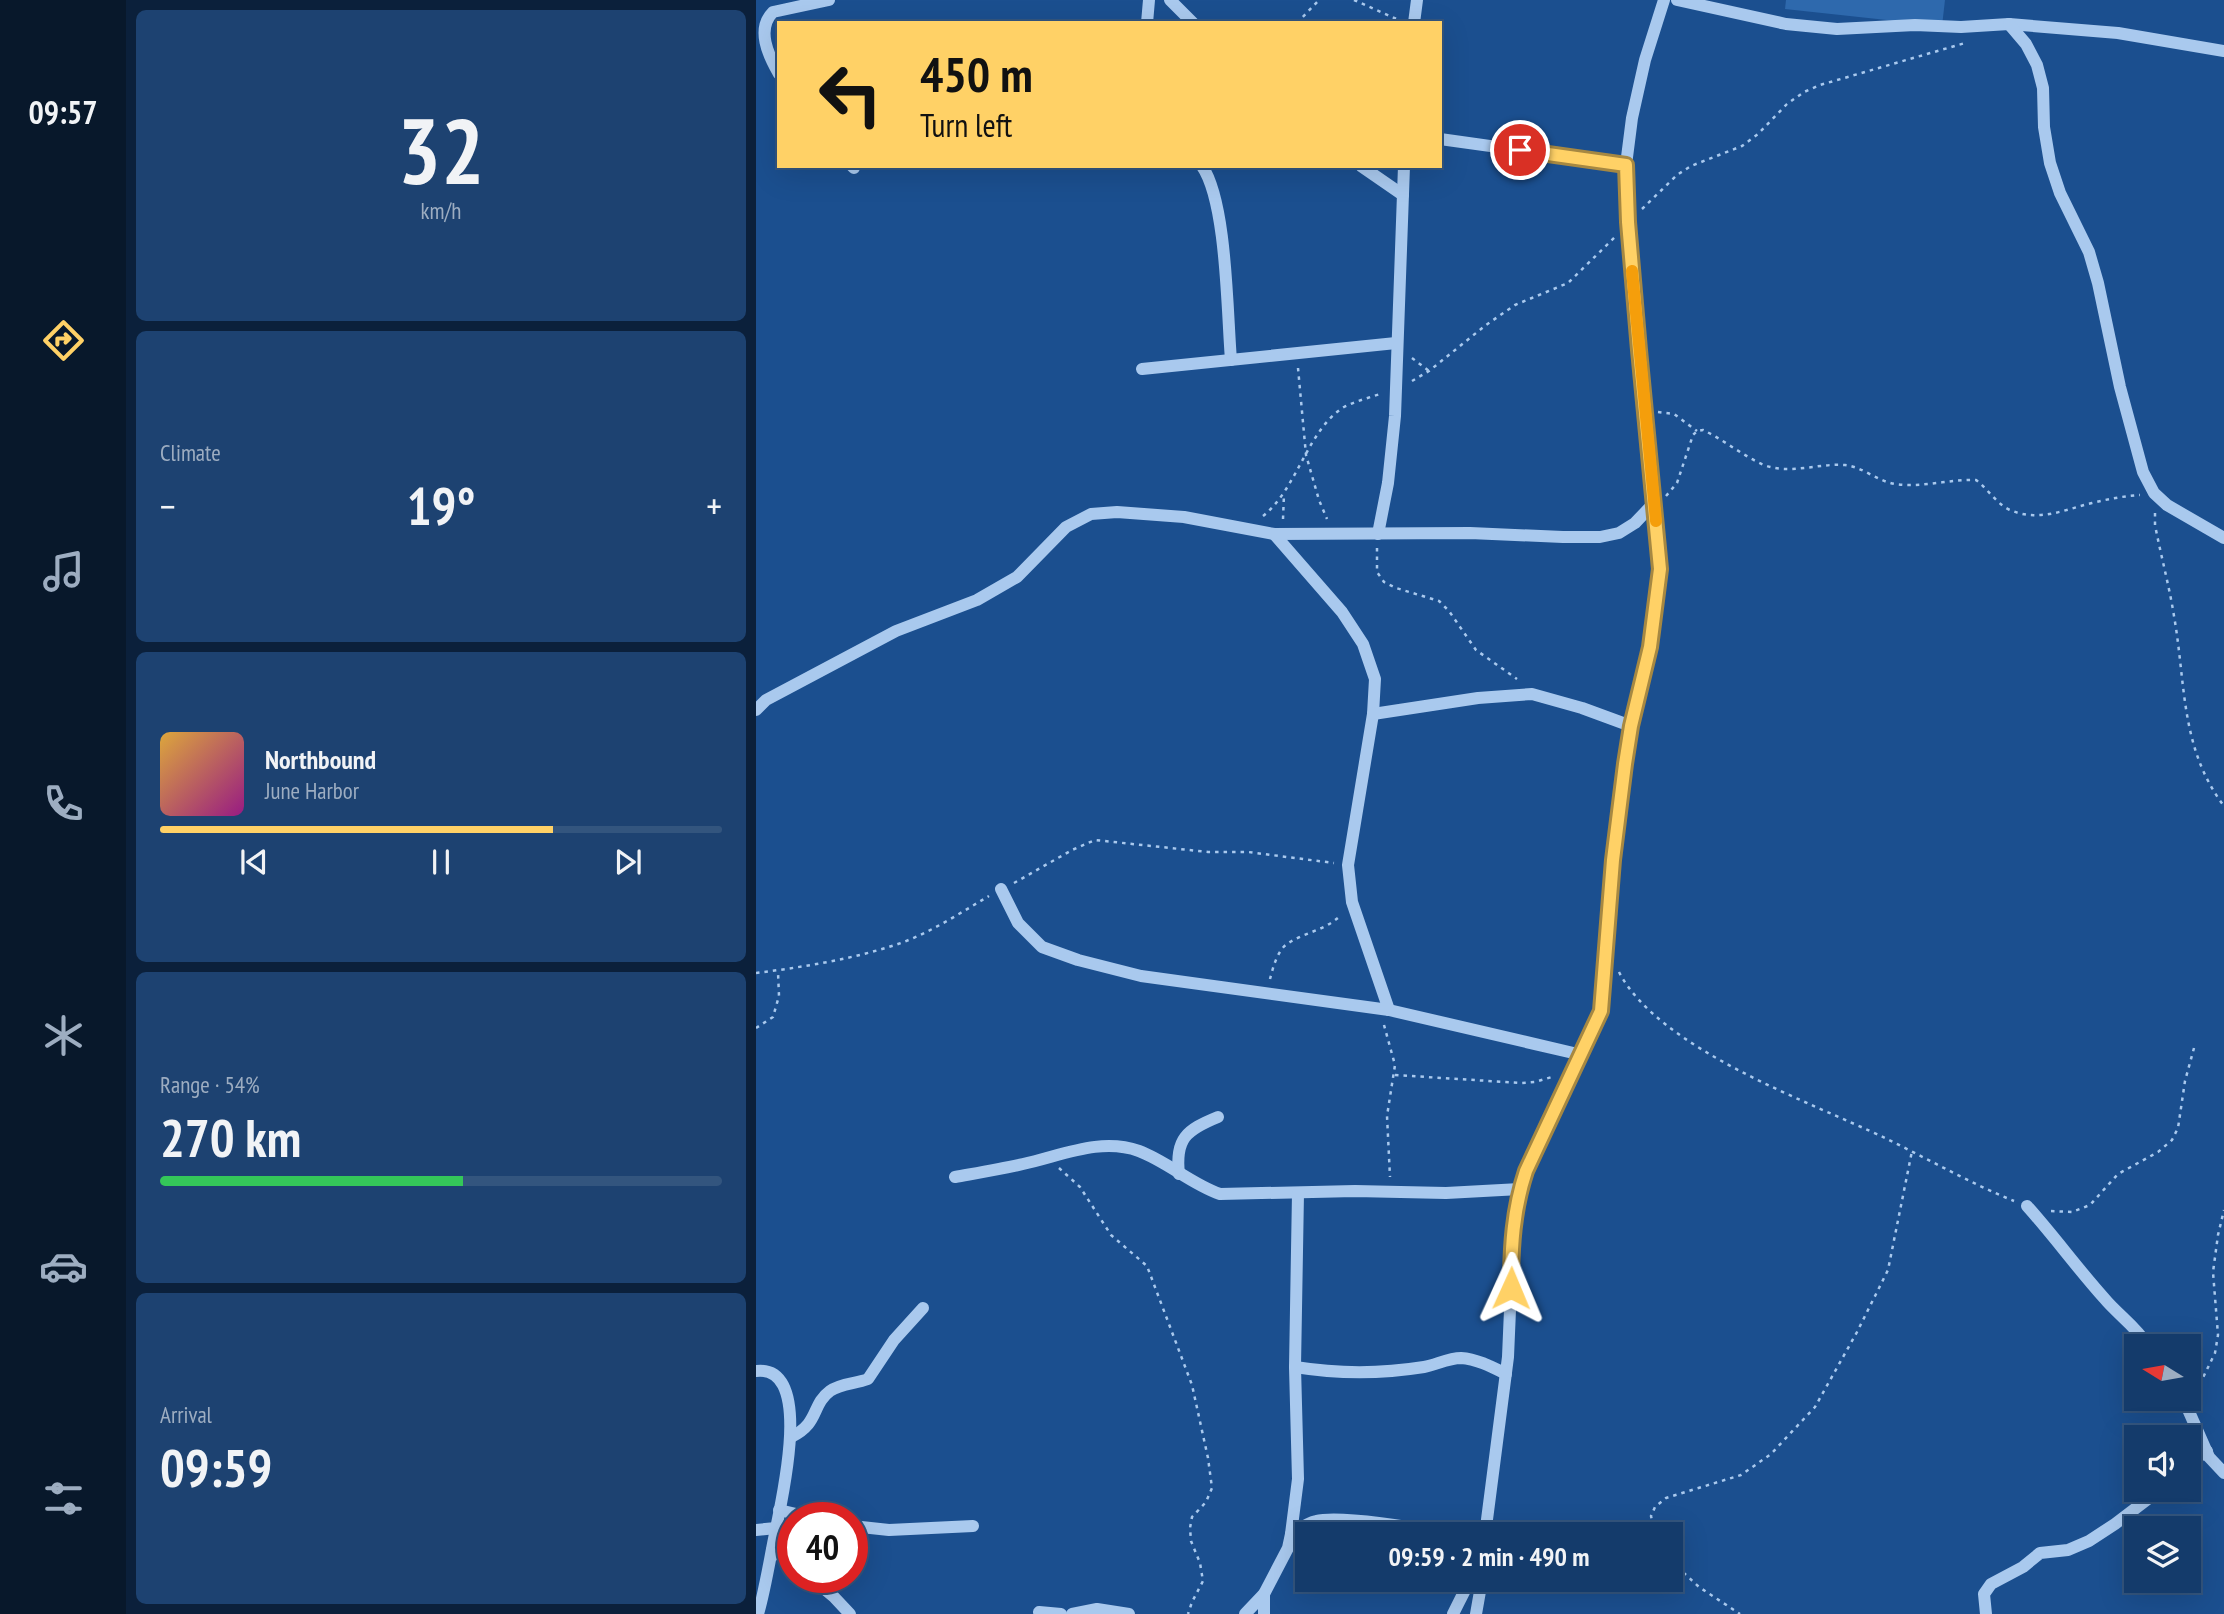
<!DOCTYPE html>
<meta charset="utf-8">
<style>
body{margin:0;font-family:"PT Sans Narrow",sans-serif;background:#1d4271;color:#f1f3f6;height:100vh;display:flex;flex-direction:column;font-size:26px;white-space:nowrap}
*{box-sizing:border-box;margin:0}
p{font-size:23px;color:#9dadc1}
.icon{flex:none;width:38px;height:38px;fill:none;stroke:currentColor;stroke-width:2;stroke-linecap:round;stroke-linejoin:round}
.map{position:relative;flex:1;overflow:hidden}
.panel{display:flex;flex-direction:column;gap:10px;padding:10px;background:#0b203b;width:630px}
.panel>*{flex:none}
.banner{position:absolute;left:21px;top:21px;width:665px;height:147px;border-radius:0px;box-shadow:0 7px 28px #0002,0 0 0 2px #33557e;background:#ffd166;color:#111;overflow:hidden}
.needle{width:46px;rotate:281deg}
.controls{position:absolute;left:1368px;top:1334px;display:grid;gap:14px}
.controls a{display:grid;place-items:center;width:77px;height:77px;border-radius:0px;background:#143b6b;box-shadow:0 7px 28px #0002,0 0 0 2px #33557e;font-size:35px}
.speed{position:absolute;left:21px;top:1502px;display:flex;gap:14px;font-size:35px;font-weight:700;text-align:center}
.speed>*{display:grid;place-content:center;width:91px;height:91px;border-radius:50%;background:#143b6b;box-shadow:0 7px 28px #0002,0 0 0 2px #33557e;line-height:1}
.speed .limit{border:10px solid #d22;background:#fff;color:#111}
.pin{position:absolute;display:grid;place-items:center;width:60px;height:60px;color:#fff;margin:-30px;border:4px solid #fff;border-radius:50%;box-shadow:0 2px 7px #0007}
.me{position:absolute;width:77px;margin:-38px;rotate:1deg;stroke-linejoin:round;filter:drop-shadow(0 0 5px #0008)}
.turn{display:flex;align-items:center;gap:24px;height:147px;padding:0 28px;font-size:32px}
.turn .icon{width:91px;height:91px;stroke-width:2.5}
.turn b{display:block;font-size:49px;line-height:60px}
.big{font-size:52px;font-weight:600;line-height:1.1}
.panel .card{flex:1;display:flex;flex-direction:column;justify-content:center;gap:10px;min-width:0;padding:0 24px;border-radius:10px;background:#1d4271}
.panel .dial{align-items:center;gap:0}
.dial b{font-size:91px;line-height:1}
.song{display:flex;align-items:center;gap:21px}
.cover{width:84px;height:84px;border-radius:10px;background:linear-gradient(135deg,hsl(40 70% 55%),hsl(310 70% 35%))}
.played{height:7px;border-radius:4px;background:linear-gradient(90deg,#ffd166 70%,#33557e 70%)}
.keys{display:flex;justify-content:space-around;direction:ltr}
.heat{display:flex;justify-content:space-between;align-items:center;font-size:38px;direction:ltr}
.charge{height:10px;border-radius:5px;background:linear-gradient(90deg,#34c759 54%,#33557e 0)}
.trip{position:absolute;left:539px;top:1522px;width:388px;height:70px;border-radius:0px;background:#143b6b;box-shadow:0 7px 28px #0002,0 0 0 2px #33557e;font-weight:600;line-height:70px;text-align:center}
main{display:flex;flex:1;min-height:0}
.menu{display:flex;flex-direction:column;width:126px;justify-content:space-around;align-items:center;background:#08182b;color:#9dadc1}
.menu .icon{width:49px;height:49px}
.menu .selected{color:#ffd166}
.menu b{font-size:32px;color:#f1f3f6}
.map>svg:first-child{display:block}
.pitch{fill:#2e69ad}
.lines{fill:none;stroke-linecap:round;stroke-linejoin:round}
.path{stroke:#a9c9ee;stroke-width:2.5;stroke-dasharray:3.5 5;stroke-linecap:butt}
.minor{stroke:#a9c9ee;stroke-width:12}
.route-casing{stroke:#a68842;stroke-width:18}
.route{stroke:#ffd166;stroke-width:12}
.slow{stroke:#f59e0b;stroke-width:12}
</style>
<main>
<nav class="menu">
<b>09:57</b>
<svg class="icon selected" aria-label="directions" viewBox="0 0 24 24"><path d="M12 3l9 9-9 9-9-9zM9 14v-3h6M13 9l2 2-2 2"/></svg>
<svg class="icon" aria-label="music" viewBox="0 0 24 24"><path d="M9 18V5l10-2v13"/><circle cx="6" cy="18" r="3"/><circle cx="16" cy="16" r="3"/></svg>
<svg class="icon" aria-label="phone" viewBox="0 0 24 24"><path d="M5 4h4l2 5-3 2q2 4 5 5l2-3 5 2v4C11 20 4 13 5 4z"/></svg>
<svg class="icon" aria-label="climate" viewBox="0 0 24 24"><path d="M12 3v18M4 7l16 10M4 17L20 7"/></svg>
<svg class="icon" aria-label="car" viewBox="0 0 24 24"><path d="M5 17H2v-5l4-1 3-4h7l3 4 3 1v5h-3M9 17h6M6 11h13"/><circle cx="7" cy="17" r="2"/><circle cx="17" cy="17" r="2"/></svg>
<svg class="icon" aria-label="filters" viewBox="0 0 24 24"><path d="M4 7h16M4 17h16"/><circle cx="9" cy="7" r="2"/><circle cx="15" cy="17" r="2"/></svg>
</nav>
<section class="panel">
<div class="card dial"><b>32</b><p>km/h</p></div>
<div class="card"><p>Climate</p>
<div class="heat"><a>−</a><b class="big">19°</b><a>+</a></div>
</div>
<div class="card">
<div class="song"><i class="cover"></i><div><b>Northbound</b><p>June Harbor</p></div></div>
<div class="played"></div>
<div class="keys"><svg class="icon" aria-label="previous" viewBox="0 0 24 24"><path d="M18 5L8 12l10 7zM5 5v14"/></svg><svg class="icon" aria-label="pause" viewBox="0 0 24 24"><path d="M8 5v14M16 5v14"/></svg><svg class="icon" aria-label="next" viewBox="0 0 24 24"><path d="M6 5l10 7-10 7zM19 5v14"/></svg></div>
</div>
<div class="card"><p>Range · 54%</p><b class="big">270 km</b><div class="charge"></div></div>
<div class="card"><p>Arrival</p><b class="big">09:59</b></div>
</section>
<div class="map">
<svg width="1468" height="1614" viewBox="0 0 1468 1614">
<rect width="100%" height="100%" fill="#1b4f8f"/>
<path class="pitch" d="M1030,0h159l-3,26 -157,-17z"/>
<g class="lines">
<g class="path">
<path d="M598,0l47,21"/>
<path d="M541,23l22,-23"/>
<path d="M886,209l35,-34 14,-9 51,-20 16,-12 29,-30 17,-12 16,-7 145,-42"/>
<path d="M656,358l17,13"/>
<path d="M542,368l8,87 13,45 8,19"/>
<path d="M656,381l17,-10 57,-46 29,-20 53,-22 48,-47"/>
<path d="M902,412l16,2 23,17"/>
<path d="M910,496l11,-13 16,-48 4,-4 6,-1c21,10 40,26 61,35 26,10 54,-2 81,0 18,2 32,16 50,19 27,4 54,-5 81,-4 12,9 19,22 32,29 29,14 55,1 84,-6 16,-4 32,-7 48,-8"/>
<path d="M1399,513v12c6,31 14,60 19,91 12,68 6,132 50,190"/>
<path d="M507,516c35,-28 44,-86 81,-109 12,-6 24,-9 36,-13"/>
<path d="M527,519l1,-25"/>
<path d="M621,548v24l7,10 12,6 43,13 10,10 27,39 41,29"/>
<path d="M258,883l58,-33 23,-10 113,12h40l86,11"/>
<path d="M863,972c40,77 189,129 266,166 43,21 85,45 129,63"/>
<path d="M0,973c48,-6 97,-14 142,-29 32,-11 62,-31 91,-48"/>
<path d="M514,979c3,-11 7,-28 17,-35 17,-12 38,-13 54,-29"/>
<path d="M628,1025l11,40 -8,51 3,61"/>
<path d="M0,1028l17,-11 6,-21 -1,-24"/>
<path d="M639,1075l126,8 14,-1 20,-6"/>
<path d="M303,1168l21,19 31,48 36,31 45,119 16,73 4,30 -6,14 -14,15 -2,11 1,13 9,22 3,18 -11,21 -4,12"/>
<path d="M1295,1211l21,1 18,-7 28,-31 40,-22 14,-12 6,-12 7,-47 9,-33"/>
<path d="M1440,1392l19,-39 3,-18 -5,-63 5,-37 6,-25"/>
<path d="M899,1535l-4,-19 4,-9 11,-9 75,-23 30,-21 44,-47 42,-75 31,-62 24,-119"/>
<path d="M915,1561l28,26 41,27"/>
</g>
<g class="minor">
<path d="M414,0l23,23"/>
<path d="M921,0l109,24 51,5 78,-4 46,2 48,-3 109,9 106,18"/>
<path d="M391,23l2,-23"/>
<path d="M658,23l3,-23"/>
<path d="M1253,24l17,20 11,21 6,23 1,39 6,36 10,30 29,59 9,31 22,104 23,85 11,21 13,12 57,33"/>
<path d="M23,74c-11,-19 -23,-45 -6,-62l56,-12"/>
<path d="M684,139l186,26"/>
<path d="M96,166l2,2"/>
<path d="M446,166c25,36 25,147 29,194"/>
<path d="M605,166l42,29"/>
<path d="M386,369l254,-26"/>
<path d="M518,534l68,78 21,32 12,35 -2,35 -25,151 4,37 37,108"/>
<path d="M622,534l10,-51 7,-67 9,-250"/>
<path d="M0,710l10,-10 130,-69 81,-31 40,-23 49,-50 25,-13 26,-2 67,5 90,17 196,-1 93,4h37l19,-4 16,-10 19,-20"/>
<path d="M617,714l105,-16 54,-4 50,14 49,18"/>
<path d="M245,889l17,34 24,24 36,13 63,16 248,34 193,45"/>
<path d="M423,1174c-4,-35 7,-44 39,-57"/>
<path d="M199,1177c22,-4 46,-8 68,-13 38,-8 77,-27 116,-13 29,11 52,33 81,43l135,-3 91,2 74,-4"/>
<path d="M1271,1206c27,30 50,62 77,92 14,17 33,29 44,48"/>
<path d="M539,1367c44,7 85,7 129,0 12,-2 24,-9 37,-9 16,1 31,9 45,16"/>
<path d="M0,1371c59,-7 25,130 20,158 -6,28 -10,57 -18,85"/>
<path d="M1427,1398l26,59 15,16"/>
<path d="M35,1437c29,-14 20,-32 39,-46 11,-8 25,-7 38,-12l26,-39 29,-32"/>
<path d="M1433,1463l18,-12"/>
<path d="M23,1510l30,7"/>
<path d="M96,1526l37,4 84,-4"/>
<path d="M0,1530l20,-2"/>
<path d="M535,1534c8,-5 16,-11 25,-13 23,-6 106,7 131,14"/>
<path d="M729,1535l23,-178 6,-141 12,-45 75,-160 12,-150 10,-78 8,-57 18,-79 11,-78 -21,-219 -11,-128 -2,-57 6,-47 13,-58 19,-60"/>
<path d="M16,1550l21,14"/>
<path d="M54,1577l24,20 16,17"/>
<path d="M283,1612l22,2"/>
<path d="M316,1614l25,-5 32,5"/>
<path d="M489,1614l19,-20"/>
<path d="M508,1614v-20l24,-46 3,-14 7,-55 -3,-112 3,-174"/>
<path d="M697,1614l17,-34"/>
<path d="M720,1614l6,-34"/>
<path d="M1230,1614l-2,-20 7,-10 32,-17 17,-14 28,-3 21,-9 26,-17 46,-35"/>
</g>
</g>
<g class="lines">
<g class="route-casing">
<path id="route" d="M755,1288c0,-40 2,-78 15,-117l75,-160 12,-151 12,-96 6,-38 19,-79 10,-78 -21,-219 -11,-128 -2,-57 -106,-15"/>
</g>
<use href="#route" class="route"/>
<path class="slow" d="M876,271l24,250"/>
</g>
</svg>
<div class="controls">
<a><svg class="needle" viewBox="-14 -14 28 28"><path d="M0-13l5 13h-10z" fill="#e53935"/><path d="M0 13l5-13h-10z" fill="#9dadc1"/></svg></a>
<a><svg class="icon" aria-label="sound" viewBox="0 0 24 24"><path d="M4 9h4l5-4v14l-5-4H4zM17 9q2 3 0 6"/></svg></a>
<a><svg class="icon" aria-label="layers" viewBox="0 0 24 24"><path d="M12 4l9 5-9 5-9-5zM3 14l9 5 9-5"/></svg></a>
</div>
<div class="speed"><div class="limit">40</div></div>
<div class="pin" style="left:764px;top:150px;background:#d93025"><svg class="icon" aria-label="arrive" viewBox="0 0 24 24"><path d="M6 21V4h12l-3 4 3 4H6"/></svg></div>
<svg class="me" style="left:755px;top:1288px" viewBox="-20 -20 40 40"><path d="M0-17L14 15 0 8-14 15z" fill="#ffd166" stroke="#fff" stroke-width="4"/></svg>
<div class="trip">09:59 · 2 min · 490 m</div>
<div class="banner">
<div class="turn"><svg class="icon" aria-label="left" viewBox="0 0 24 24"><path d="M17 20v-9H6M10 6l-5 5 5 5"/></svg><div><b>450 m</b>Turn left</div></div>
</div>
</div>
</main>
